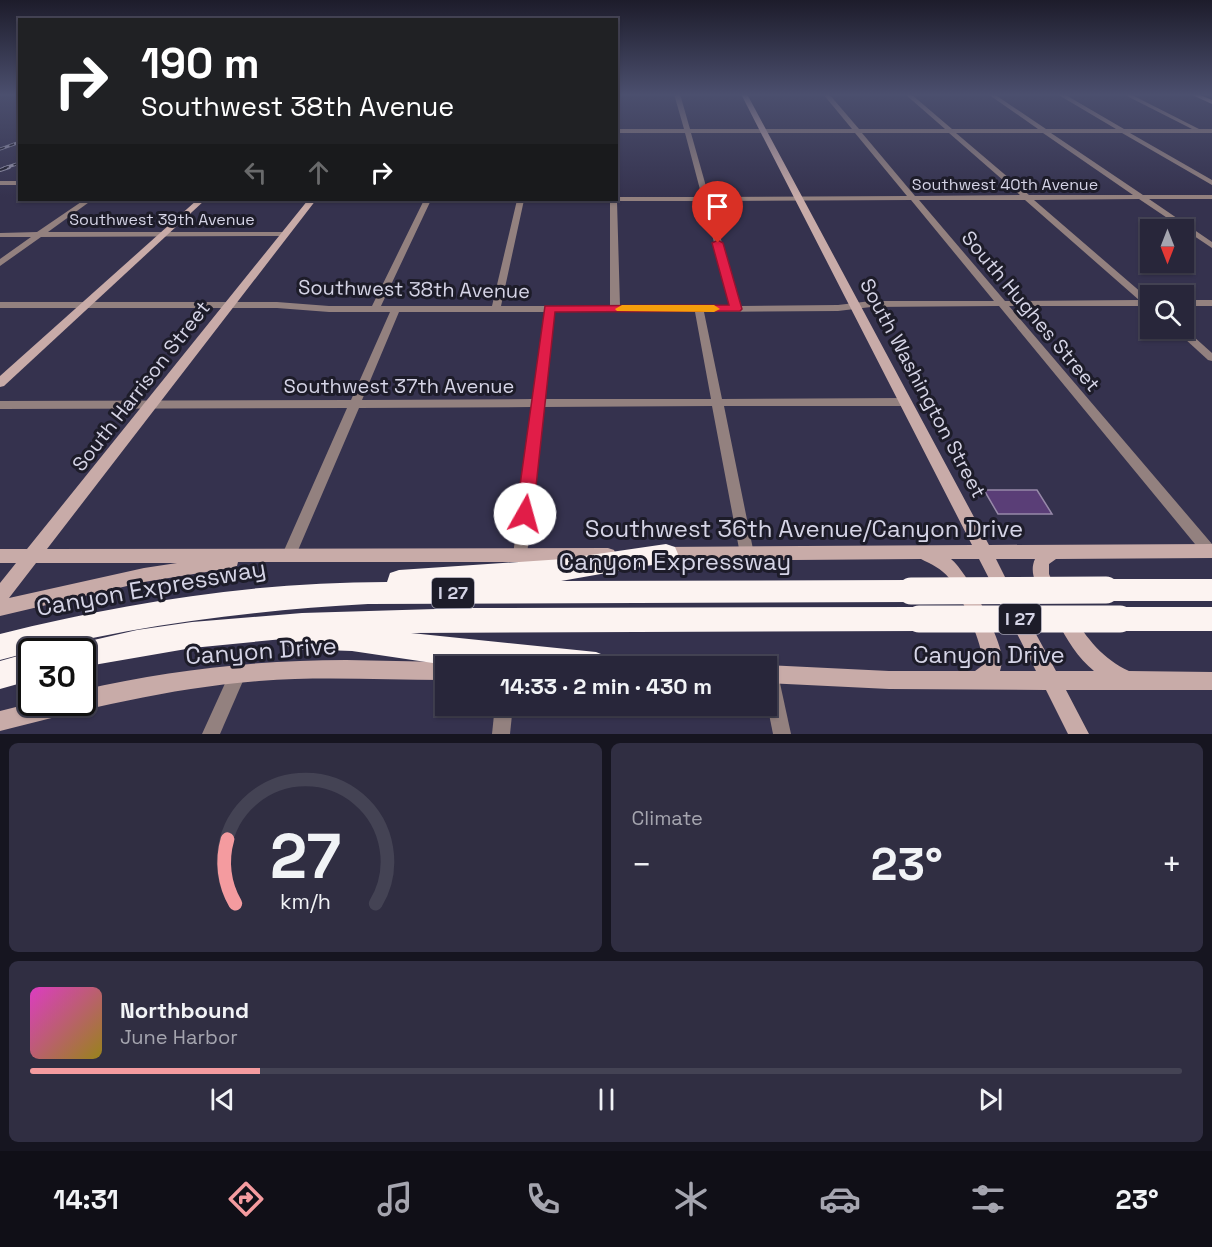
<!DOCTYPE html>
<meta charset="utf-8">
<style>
body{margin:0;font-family:"Space Grotesk",sans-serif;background:#302e42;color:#f1f3f6;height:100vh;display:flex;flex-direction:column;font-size:22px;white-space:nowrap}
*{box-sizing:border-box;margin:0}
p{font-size:20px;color:#a5a5af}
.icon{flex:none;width:33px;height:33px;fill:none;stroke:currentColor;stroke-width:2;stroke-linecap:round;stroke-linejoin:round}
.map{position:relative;height:734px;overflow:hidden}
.drawer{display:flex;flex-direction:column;gap:9px;padding:9px;background:#161520;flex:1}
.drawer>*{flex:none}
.guide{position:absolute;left:18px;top:18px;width:600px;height:183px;border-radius:0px;box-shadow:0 2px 4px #0004,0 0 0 2px #444354;background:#202124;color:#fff;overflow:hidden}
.needle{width:39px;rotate:180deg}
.tools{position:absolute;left:1140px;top:219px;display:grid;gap:12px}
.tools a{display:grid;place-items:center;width:54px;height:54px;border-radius:0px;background:#28263a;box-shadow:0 2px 4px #0004,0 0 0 2px #444354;font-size:30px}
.speed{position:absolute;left:18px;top:638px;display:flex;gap:12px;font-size:30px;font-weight:700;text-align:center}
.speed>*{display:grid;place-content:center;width:78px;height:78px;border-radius:50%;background:#28263a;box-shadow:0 2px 4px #0004,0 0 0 2px #444354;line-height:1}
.speed .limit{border:3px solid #111;border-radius:9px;background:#fff;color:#111}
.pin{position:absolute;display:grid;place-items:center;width:51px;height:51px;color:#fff;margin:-62px -26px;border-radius:50% 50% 50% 0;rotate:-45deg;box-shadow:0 0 6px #0007}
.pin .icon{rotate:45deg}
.me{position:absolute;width:66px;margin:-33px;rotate:7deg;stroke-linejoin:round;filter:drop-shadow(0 0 4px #0008)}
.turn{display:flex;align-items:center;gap:21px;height:126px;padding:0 24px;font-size:27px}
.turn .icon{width:78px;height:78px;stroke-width:2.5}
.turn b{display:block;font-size:42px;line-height:51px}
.lanes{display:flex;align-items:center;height:57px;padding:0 24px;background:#0003;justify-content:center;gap:30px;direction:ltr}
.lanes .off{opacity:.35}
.big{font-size:45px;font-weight:600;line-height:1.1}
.drawer .tile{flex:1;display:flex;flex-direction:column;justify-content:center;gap:9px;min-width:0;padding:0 21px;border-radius:9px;background:#302e42}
.drawer .dial{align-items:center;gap:0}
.dial svg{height:156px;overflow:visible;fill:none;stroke:#444354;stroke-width:7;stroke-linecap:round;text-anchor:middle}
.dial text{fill:#f1f3f6;stroke:none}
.song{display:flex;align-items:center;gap:18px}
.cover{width:72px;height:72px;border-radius:9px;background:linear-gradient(135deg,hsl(310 70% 55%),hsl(50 70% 35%))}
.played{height:6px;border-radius:3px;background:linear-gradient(90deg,#f49b9f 20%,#444354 20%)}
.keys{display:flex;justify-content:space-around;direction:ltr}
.heat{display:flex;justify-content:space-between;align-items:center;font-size:33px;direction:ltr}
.drawer .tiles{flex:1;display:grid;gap:9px;grid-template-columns:1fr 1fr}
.tile:last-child{grid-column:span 2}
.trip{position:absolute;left:435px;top:656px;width:342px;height:60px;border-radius:0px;background:#28263a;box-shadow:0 2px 4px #0004,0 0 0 2px #444354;font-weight:600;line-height:60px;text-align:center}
.menu{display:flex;height:96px;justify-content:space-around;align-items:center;background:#100f17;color:#a5a5af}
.menu .icon{width:42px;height:42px}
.menu .active{color:#f49b9f}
.menu b{font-size:27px;color:#f1f3f6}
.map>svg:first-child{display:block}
.building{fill:#5a3e77;stroke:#9789a9;stroke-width:1.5}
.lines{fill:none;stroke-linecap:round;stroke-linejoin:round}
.street{fill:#93817f;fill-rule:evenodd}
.secondary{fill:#c8aba8;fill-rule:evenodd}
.highway{fill:#fcf3f1;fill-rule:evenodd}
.rail-far1-casing{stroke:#9492a8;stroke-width:3}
.rail-casing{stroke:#9492a8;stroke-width:4}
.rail-far1{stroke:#1d1c29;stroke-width:1.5;stroke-dasharray:5;stroke-linecap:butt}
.rail{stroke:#1d1c29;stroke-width:2;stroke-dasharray:7;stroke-linecap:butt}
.highway-bridge{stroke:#fcf3f1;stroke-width:27}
.route{fill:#e11d48;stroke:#92132f;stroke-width:1.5}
.slow{fill:#f59e0b}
.labels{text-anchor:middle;stroke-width:6;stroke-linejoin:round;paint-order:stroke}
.far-street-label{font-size:16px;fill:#d5d4e6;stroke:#1d1c29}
.shield{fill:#1d1c29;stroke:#9e9dad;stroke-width:1.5}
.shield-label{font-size:18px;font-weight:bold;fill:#d5d4e6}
.street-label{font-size:20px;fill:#d5d4e6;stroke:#1d1c29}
.near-street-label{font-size:24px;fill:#d5d4e6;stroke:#1d1c29}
</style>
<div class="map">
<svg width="1212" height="734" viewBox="0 0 1212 734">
<rect width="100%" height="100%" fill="#35324e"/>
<path class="building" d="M984,490h53l15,24h-54z"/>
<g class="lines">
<g class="street">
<path d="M674,94h6l10,35h162l-29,-35h6l30,35h86l-40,-35h6l41,35h86l-50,-35h6l52,35h70l-59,-35h7l60,35h68l-69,-35h7l69,35h13v4h-82l82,47v5l-90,-52h-71l92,62h69v4h-63l63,43v6l-73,-49 -105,1 116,100v8l-5,-2h-136l203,238v12l-8,-1 -205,-249 -128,1 -33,4 -134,1 18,87 184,-1 6,4 -6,4h-182l30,148 -2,4 -5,2 -5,-2 -2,-4 -28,-148 -169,1 -16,148 -2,4 -5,2 -5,-2 -2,-4 19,-148 -173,1 -63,147 -2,4 -5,2 -5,-2 -2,-4 65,-147 -347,1v-8l351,-1 39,-88h-61l-52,-4h-277v-6h277l52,4h43l52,-106h7l-50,106h111l25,-106h7l-23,106h109v-106h6v-3h86l-17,-64h-69v-4h68zM691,133h164l52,63 -198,1zM862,133h87l71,62 -105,1zM956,133h87l90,62h-104zM911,200l83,101h-123l-33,4 -98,1 -30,-105zM919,200h106l114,100 -134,1zM617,201h86l28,105h-111zM399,312h145l-11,87 -171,1zM553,312h142l16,87h-167z"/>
<rect x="0" y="181" width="20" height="4"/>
<path d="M84,200h8l-44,32h236l4,2 -4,2 -243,1 -41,29v-7l31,-22h-31v-4l37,-1z"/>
<rect x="1184" y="300" width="28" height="6"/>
<path d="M1173,328h11l28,25v8l-4,-1z"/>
<path d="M238,666l6,2 2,6 -26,60h-18l30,-66z"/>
<path d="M770,666l6,2 2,6 13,60h-18l-7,-35v-32z"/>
<path d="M495,705h18l-3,29h-18z"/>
</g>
<g class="secondary">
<path d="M741,94h6l242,451 223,-1v14l-156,1 -7,5v10l7,16 -2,5 -6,3 -6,-3c-6,-11 -13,-23 -7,-36h-39l15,30 -2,5 -6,3 -6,-3 -18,-35h-28c17,14 45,71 50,93 2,7 1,12 -1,19h36l-27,-53 3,-6 6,-2 6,2 32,59h38c-16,-13 -28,-32 -37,-51l3,-6 6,-2 6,2c15,25 31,45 57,57l83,1v18h-146l23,44h-21l-22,-44 -157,-1 -123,-6v-17h-3l3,-1 123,6h86l8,-6c1,-19 -23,-72 -34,-87 -7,-9 -18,-14 -28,-19l-260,2 -6,-2 -2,-5 2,-5 6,-2 311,-2z"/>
<path d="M1190,94h8l14,6v4z"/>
<path d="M197,200h8l-201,186 -4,1v-11z"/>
<path d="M308,200h8l-269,349 561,-1 6,2 2,5 -2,5 -6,2h-370l-1,4 -6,2 -87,14 -144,34v-33l16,-20h-16v-14h27zM36,563h141l-33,5 -135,30z"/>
<path d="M346,660l100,2 7,4h-7v14c-63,0 -125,-4 -187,1 -89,7 -173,28 -259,50v-20l36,-9h46v-12c87,-20 174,-30 264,-30z"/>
</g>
<g class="highway">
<path d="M666,544l9,3 3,7 -3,7 -114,20 350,-1 9,3 4,8 -4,8 -9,3 -543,2c-125,7 -248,23 -368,56v-26c126,-32 256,-52 387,-52l3,-9 9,-3 164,-11z"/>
<path d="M1106,579h106v22h-106l-9,-3 -4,-8 4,-8z"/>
<path d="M919,607l9,3 4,9 -4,9 -9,3 -508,2 185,19 10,4 4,10h-157l-101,-15 -57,-2 -10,-4 -2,-6 -91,9 -110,19v-16h-13l3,-6 65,-15 55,-8 110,-9 167,-5z"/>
<path d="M1120,607h92v24h-92l-9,-3 -4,-9 4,-9z"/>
<path d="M32,652v28l-32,9v-28z"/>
</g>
<g class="rail-far1-casing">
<g id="rail-far1">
<path d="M0,149l20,-7"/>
<path d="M4,168l16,-5"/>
</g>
</g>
<g class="rail-casing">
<path id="rail" d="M0,170l9,-3"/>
</g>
<use href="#rail-far1" class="rail-far1"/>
<use href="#rail" class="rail"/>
<g class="highway-bridge">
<path d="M911,591l195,-1"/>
<path d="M919,619h201"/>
</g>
</g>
<linearGradient id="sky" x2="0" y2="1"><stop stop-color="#1d1c2b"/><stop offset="0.48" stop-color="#4b4f6e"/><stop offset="1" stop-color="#4b4f6e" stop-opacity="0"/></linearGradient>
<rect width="1212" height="197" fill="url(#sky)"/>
<path class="route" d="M718,240l5,3 19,66 -2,2 -185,1 -22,202 -2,5 -6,2 -7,-2 -2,-5 29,-208 184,-1 -17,-62z"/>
<path class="slow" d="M622,305h92l6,4 -6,3 -97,-1 -2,-2z"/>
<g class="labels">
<g class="far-street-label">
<text x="1005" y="190">Southwest 40th Avenue</text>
<text x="162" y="225">Southwest 39th Avenue</text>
</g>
<g class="shield">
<rect x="432" y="578" width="42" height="30" rx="4.5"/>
<rect x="999" y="604" width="42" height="30" rx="4.5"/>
</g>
<g class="shield-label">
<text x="453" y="599">I 27</text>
<text x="1020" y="625">I 27</text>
</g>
<g class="street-label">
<text transform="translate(414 289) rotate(1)" y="7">Southwest 38th Avenue</text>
<text transform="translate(1031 311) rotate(50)" y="7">South Hughes Street</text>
<text transform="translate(141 386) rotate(-52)" y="7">South Harrison Street</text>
<text x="399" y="393">Southwest 37th Avenue</text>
<text transform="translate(923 388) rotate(62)" y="7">South Washington Street</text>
</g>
<g class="near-street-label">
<text x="804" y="537">Southwest 36th Avenue/Canyon Drive</text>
<text x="675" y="570">Canyon Expressway</text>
<text transform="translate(151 588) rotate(-10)" y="8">Canyon Expressway</text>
<text transform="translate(261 651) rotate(-4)" y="8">Canyon Drive</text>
<text x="989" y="663">Canyon Drive</text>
</g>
</g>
</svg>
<div class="tools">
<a><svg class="needle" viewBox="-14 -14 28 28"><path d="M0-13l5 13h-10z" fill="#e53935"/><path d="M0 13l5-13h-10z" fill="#a5a5af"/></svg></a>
<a><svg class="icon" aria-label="search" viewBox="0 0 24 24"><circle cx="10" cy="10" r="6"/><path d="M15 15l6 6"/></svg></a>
</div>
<div class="speed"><div class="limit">30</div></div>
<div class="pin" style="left:718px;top:243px;background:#d93025"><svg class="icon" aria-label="arrive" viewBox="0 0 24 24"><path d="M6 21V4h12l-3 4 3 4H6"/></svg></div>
<svg class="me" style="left:525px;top:514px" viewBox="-20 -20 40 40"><circle r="19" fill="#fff"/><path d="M0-13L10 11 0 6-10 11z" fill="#e11d48"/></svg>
<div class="trip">14:33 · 2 min · 430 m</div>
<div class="guide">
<div class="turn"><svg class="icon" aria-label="right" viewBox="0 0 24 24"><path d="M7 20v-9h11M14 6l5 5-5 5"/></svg><div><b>190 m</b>Southwest 38th Avenue</div></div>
<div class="lanes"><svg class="icon off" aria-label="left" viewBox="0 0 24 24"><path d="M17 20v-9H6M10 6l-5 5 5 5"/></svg><svg class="icon off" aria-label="ahead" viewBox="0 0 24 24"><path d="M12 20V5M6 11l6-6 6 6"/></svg><svg class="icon" aria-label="right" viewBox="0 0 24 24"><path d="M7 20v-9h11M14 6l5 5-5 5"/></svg></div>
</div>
</div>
<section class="drawer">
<div class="tiles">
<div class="tile dial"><svg viewBox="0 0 100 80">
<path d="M14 69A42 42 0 1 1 86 69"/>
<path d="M14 69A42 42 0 0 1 10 36" stroke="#f49b9f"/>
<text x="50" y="56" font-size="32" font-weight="700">27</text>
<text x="50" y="72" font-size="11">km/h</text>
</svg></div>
<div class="tile"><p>Climate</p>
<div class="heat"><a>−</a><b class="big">23°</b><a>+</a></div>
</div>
<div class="tile">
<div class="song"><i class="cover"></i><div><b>Northbound</b><p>June Harbor</p></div></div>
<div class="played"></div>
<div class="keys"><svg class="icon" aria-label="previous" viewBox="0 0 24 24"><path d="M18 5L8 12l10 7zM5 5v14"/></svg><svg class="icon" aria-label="pause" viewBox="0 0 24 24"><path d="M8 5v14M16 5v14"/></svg><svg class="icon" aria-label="next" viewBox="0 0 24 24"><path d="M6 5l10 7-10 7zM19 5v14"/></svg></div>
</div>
</div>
</section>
<nav class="menu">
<b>14:31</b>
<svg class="icon active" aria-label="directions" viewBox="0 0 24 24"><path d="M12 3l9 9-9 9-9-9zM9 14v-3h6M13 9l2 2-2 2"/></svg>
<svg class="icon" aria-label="music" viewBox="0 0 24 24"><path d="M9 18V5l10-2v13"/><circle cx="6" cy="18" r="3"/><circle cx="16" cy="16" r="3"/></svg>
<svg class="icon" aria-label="phone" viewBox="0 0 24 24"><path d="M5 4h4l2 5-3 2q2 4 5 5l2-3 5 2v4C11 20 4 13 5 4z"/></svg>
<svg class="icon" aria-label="climate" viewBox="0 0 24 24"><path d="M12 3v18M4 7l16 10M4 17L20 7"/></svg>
<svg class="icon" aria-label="car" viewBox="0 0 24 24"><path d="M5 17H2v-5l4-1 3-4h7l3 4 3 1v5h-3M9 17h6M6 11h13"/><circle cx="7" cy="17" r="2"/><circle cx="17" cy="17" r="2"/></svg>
<svg class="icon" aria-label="filters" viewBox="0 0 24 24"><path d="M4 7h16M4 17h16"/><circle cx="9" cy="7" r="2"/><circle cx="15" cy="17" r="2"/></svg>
<b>23°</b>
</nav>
